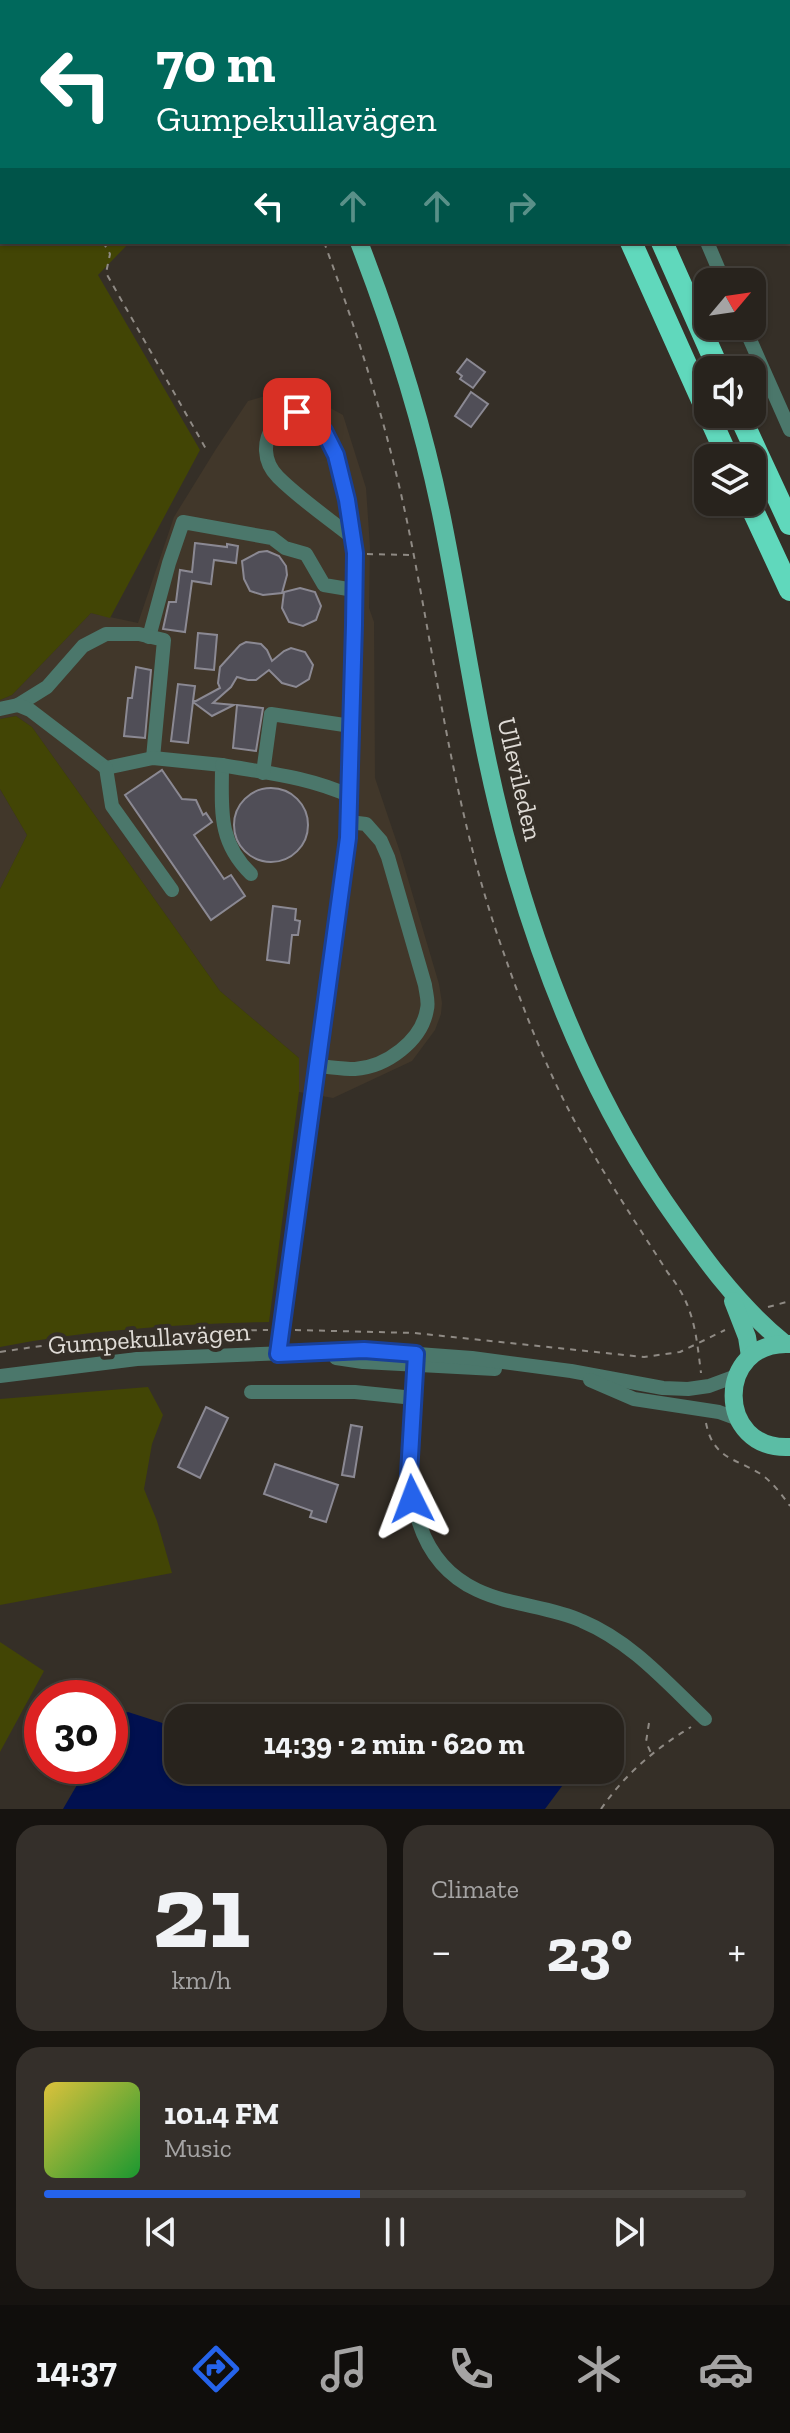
<!DOCTYPE html>
<meta charset="utf-8">
<style>
body{margin:0;font-family:"Zilla Slab",serif;background:#342f2a;color:#f1f3f6;height:100vh;display:flex;flex-direction:column;font-size:30px;white-space:nowrap}
*{box-sizing:border-box;margin:0}
p{font-size:26px;color:#a5a4a4}
.icon{flex:none;width:44px;height:44px;fill:none;stroke:currentColor;stroke-width:2;stroke-linecap:round;stroke-linejoin:round}
.map{position:relative;height:1809px;overflow:hidden}
.panel{display:flex;flex-direction:column;gap:16px;padding:16px;background:#161310;flex:1}
.panel>*{flex:none}
.hud{position:absolute;left:0px;top:0px;width:790px;height:244px;box-shadow:0 2px 6px #0004,0 0 0 2px #44403b;background:#00695c;color:#fff;overflow:hidden}
.needle{width:52px;rotate:61deg}
.tools{position:absolute;left:694px;top:268px;display:grid;gap:16px}
.tools a{display:grid;place-items:center;width:72px;height:72px;border-radius:16px;background:#28231d;box-shadow:0 2px 6px #0004,0 0 0 2px #44403b;font-size:40px}
.speed{position:absolute;left:24px;top:1680px;display:flex;gap:16px;font-size:40px;font-weight:700;text-align:center}
.speed>*{display:grid;place-content:center;width:104px;height:104px;border-radius:50%;background:#28231d;box-shadow:0 2px 6px #0004,0 0 0 2px #44403b;line-height:1}
.speed .limit{border:12px solid #d22;background:#fff;color:#111}
.pin{position:absolute;display:grid;place-items:center;width:68px;height:68px;color:#fff;margin:-34px;border-radius:16px;box-shadow:0 4px 12px #0006}
.me{position:absolute;width:88px;margin:-44px;rotate:357deg;stroke-linejoin:round;filter:drop-shadow(0 0 6px #0008)}
.turn{display:flex;align-items:center;gap:28px;height:168px;padding:0 24px;font-size:36px}
.turn .icon{width:104px;height:104px;stroke-width:2.5}
.turn b{display:block;font-size:56px;line-height:68px}
.lanes{display:flex;align-items:center;height:76px;padding:0 24px;background:#0003;justify-content:center;gap:40px;direction:ltr}
.lanes .off{opacity:.35}
.big{font-size:60px;font-weight:800;line-height:1.1}
.panel .tile{flex:1;display:flex;flex-direction:column;justify-content:center;gap:12px;min-width:0;padding:0 28px;border-radius:24px;background:#342f2a}
.panel .dial{align-items:center;gap:0}
.dial b{font-size:104px;line-height:1}
.song{display:flex;align-items:center;gap:24px}
.cover{width:96px;height:96px;border-radius:12px;background:linear-gradient(135deg,hsl(50 70% 55%),hsl(130 70% 35%))}
.played{height:8px;border-radius:4px;background:linear-gradient(90deg,#2563eb 45%,#44403b 45%)}
.keys{display:flex;justify-content:space-around;direction:ltr}
.heat{display:flex;justify-content:space-between;align-items:center;font-size:44px;direction:ltr}
.panel .tiles{flex:1;display:grid;gap:16px;grid-template-columns:1fr 1fr}
.tile:last-child{grid-column:span 2}
.trip{position:absolute;left:164px;top:1704px;width:460px;height:80px;border-radius:24px;background:#28231d;box-shadow:0 2px 6px #0004,0 0 0 2px #44403b;font-weight:800;line-height:80px;text-align:center}
.tab-bar{display:flex;height:128px;justify-content:space-around;align-items:center;background:#100e0c;color:#a5a4a4}
.tab-bar .icon{width:56px;height:56px}
.tab-bar .on{color:#2563eb}
.tab-bar b{font-size:36px;color:#f1f3f6}
.map>svg:first-child{display:block}
.built{fill:#41372a}
.green{fill:#424505}
.water{fill:#01104f}
.lines{fill:none;stroke-linecap:round;stroke-linejoin:round}
.stream{stroke:#01104f;stroke-width:4}
.building{fill:#504e57;stroke:#8b8993;stroke-width:2}
.path{stroke:#8f8a84;stroke-width:2;stroke-dasharray:6 6;stroke-linecap:butt}
.minor{stroke:#4b776b;stroke-width:14}
.major{stroke:#5bbda5;stroke-width:18}
.highway{stroke:#60d8bc;stroke-width:22}
.route-casing{stroke:#184099;stroke-width:20}
.route{stroke:#2563eb;stroke-width:14}
.labels{text-anchor:middle;stroke-width:8;stroke-linejoin:round;paint-order:stroke}
.street-label{font-size:26px;fill:#dfdbd6;stroke:#352f27}
</style>
<div class="map">
<svg width="790" height="1809" viewBox="0 0 790 1809">
<rect width="100%" height="100%" fill="#352f27"/>
<g class="built">
<path d="M294,388l49,27 23,73 4,59 -1,61 5,14 1,156 25,74 39,132 3,19 -1,11 -6,16 -23,31 -79,37 -34,-6v-34l-79,-67 -188,-264 -16,-11 -16,3v-19l12,-5 79,-82 47,10 36,-106 42,-68 32,-48z"/>
<path d="M0,789l27,46 -27,54z"/>
</g>
<g class="green">
<path d="M0,0h21l1,2h-20v240h128l-32,33 102,175 -90,168 -19,-5 -79,82 -12,5z"/>
<path d="M16,716l16,11 188,264 79,67v34l-30,230c-90,2 -181,8 -269,25v-458l27,-54 -27,-46v-70z"/>
<path d="M148,1387l15,28 -11,29 -8,45 13,32 15,52 -172,32v-206z"/>
<path d="M0,1642l44,29 -44,81z"/>
</g>
<path class="water" d="M128,1712l50,16v42h396l-29,39h-482l25,-43h22v-38l8,-13z"/>
<g class="lines">
<g class="stream">
<path d="M10,2l4,-1"/>
<path d="M0,7l2,-1"/>
</g>
</g>
<g class="building">
<path d="M467,359l18,13 -12,16 -13,-9 2,-3 -5,-4z"/>
<path d="M471,392l17,12 -17,23 -16,-11z"/>
<path d="M195,543l32,4v-3l11,2 -2,17 -22,-3 -3,24 -19,-3 -7,51 -22,-3 6,-27h7l4,-32 12,2z"/>
<path d="M267,551l12,5 7,10 1,9 -5,18 -19,2 -13,-4 -6,-12 -2,-18 17,-9z"/>
<path d="M300,588l15,4 6,14 -5,14 -13,6 -14,-4 -7,-14 2,-16z"/>
<path d="M198,633l19,2 -3,35 -19,-2z"/>
<path d="M246,642l15,2 6,6 5,11 12,-10 7,-3 14,4 8,13 -4,14 -13,8 -14,-4 -13,-13 -13,10h-8l-11,-3 -6,10 -18,16 21,2 -22,11 -19,-14 -5,41 -17,-2 7,-57 17,2 -2,15h3l24,-13 -2,-5 2,-16 20,-22z"/>
<path d="M136,667l15,3 -6,68 -21,-2 4,-38h4z"/>
<path d="M237,705l26,3 -7,43 -23,-3z"/>
<path d="M162,770l20,29 14,1 7,15 3,-2 6,9 -18,13 30,44 7,-4 14,21 -34,24 -86,-125z"/>
<circle cx="271" cy="825" r="37"/>
<path d="M273,906l23,3 -1,11 5,1 -2,14h-6l-3,28 -22,-3z"/>
<path d="M206,1407l22,11 -28,60 -22,-11z"/>
<path d="M351,1425l11,2 -8,50 -12,-2z"/>
<path d="M275,1464l63,21 -12,37 -16,-5 2,-6 -48,-17z"/>
</g>
<g class="lines">
<g class="path">
<path d="M198,0l1,2"/>
<path d="M482,0v2"/>
<path d="M665,0l1,2"/>
<path d="M0,59l2,4"/>
<path d="M103,242l7,12 -4,19 100,176"/>
<path d="M324,242c34,92 64,187 84,284 29,142 46,288 95,425 20,58 46,125 76,178 27,49 59,97 89,144 26,32 28,60 33,100"/>
<path d="M367,554l45,1"/>
<path d="M768,1307l22,-6"/>
<path d="M295,1330l119,3 230,24 36,-5 45,-22"/>
<path d="M0,1352c89,-14 178,-21 268,-22"/>
<path d="M706,1423c7,35 28,35 53,50 13,8 22,21 31,33"/>
<path d="M649,1723l-3,19 5,11"/>
<path d="M601,1809c23,-34 55,-61 90,-82"/>
</g>
<g class="minor">
<path d="M591,0v2"/>
<path d="M707,242l17,40"/>
<path d="M744,326l46,104"/>
<path d="M149,637l20,-74 14,-41 89,16 13,10 21,6 18,31 30,5"/>
<path d="M18,705l29,-18 36,-41 23,-12h33l25,6 -11,118"/>
<path d="M0,709l18,-4 12,5 76,58 47,-10 69,7c0,44 -5,76 29,109"/>
<path d="M222,765c44,8 87,12 128,31"/>
<path d="M106,768l6,38 60,84"/>
<path d="M263,773l8,-59 80,12"/>
<path d="M318,1066c12,1 25,3 37,3 31,-2 67,-28 72,-60 2,-7 -1,-16 -2,-24l-37,-128 -7,-16 -15,-17 -17,-2"/>
<path d="M278,1354c14,-90 25,-180 37,-270 11,-81 26,-163 33,-245 4,-40 2,-81 3,-121 2,-64 9,-129 0,-193 -5,-34 -10,-82 -38,-106 -28,-25 -67,26 -35,58 22,22 50,41 75,61"/>
<path d="M416,1354c-6,78 -27,195 61,236 34,16 72,16 105,31 50,21 85,62 123,98"/>
<path d="M336,1358l27,4 132,7"/>
<path d="M0,1376l137,-17 227,-9 108,8 99,13 92,17 25,1 21,-3 27,-10"/>
<path d="M590,1380l44,19 85,13 19,7"/>
<path d="M251,1392h104l59,6"/>
</g>
<g class="major">
<path d="M238,0l1,2"/>
<path d="M359,242c34,88 63,179 82,271 23,112 37,226 68,337 34,123 83,245 155,351 36,52 71,102 120,142"/>
<path d="M733,1301l14,36 3,19"/>
<path d="M789,1344c-74,-3 -74,107 1,103"/>
</g>
<g class="highway">
<path d="M523,0l1,2"/>
<path d="M553,0l1,2"/>
<path d="M631,242l97,216"/>
<path d="M662,242l57,128"/>
<path d="M739,414l51,110"/>
<path d="M749,502l41,88"/>
</g>
</g>
<g class="lines">
<g class="route-casing">
<path id="route" d="M297,412l14,4 13,15 12,24 11,45 8,53 -1,72 -6,213 -70,516 86,-4 52,4 -7,120 3,25"/>
</g>
<use href="#route" class="route"/>
</g>
<g class="labels">
<g class="street-label">
<text transform="translate(520 779) rotate(77)" y="9">Ullevileden</text>
<text transform="translate(149 1338) rotate(-4)" y="9">Gumpekullavägen</text>
</g>
</g>
</svg>
<div class="tools">
<a><svg class="needle" viewBox="-14 -14 28 28"><path d="M0-13l5 13h-10z" fill="#e53935"/><path d="M0 13l5-13h-10z" fill="#a5a4a4"/></svg></a>
<a><svg class="icon" aria-label="sound" viewBox="0 0 24 24"><path d="M4 9h4l5-4v14l-5-4H4zM17 9q2 3 0 6"/></svg></a>
<a><svg class="icon" aria-label="layers" viewBox="0 0 24 24"><path d="M12 4l9 5-9 5-9-5zM3 14l9 5 9-5"/></svg></a>
</div>
<div class="speed"><div class="limit">30</div></div>
<div class="pin" style="left:297px;top:412px;background:#d93025"><svg class="icon" aria-label="arrive" viewBox="0 0 24 24"><path d="M6 21V4h12l-3 4 3 4H6"/></svg></div>
<svg class="me" style="left:412px;top:1499px" viewBox="-20 -20 40 40"><path d="M0-17L14 15 0 8-14 15z" fill="#2563eb" stroke="#fff" stroke-width="4"/></svg>
<div class="trip">14:39 · 2 min · 620 m</div>
<div class="hud">
<div class="turn"><svg class="icon" aria-label="left" viewBox="0 0 24 24"><path d="M17 20v-9H6M10 6l-5 5 5 5"/></svg><div><b>70 m</b>Gumpekullavägen</div></div>
<div class="lanes"><svg class="icon" aria-label="left" viewBox="0 0 24 24"><path d="M17 20v-9H6M10 6l-5 5 5 5"/></svg><svg class="icon off" aria-label="ahead" viewBox="0 0 24 24"><path d="M12 20V5M6 11l6-6 6 6"/></svg><svg class="icon off" aria-label="ahead" viewBox="0 0 24 24"><path d="M12 20V5M6 11l6-6 6 6"/></svg><svg class="icon off" aria-label="right" viewBox="0 0 24 24"><path d="M7 20v-9h11M14 6l5 5-5 5"/></svg></div>
</div>
</div>
<section class="panel">
<div class="tiles">
<div class="tile dial"><b>21</b><p>km/h</p></div>
<div class="tile"><p>Climate</p>
<div class="heat"><a>−</a><b class="big">23°</b><a>+</a></div>
</div>
<div class="tile">
<div class="song"><i class="cover"></i><div><b>101.4 FM</b><p>Music</p></div></div>
<div class="played"></div>
<div class="keys"><svg class="icon" aria-label="previous" viewBox="0 0 24 24"><path d="M18 5L8 12l10 7zM5 5v14"/></svg><svg class="icon" aria-label="pause" viewBox="0 0 24 24"><path d="M8 5v14M16 5v14"/></svg><svg class="icon" aria-label="next" viewBox="0 0 24 24"><path d="M6 5l10 7-10 7zM19 5v14"/></svg></div>
</div>
</div>
</section>
<nav class="tab-bar">
<b>14:37</b>
<svg class="icon on" aria-label="directions" viewBox="0 0 24 24"><path d="M12 3l9 9-9 9-9-9zM9 14v-3h6M13 9l2 2-2 2"/></svg>
<svg class="icon" aria-label="music" viewBox="0 0 24 24"><path d="M9 18V5l10-2v13"/><circle cx="6" cy="18" r="3"/><circle cx="16" cy="16" r="3"/></svg>
<svg class="icon" aria-label="phone" viewBox="0 0 24 24"><path d="M5 4h4l2 5-3 2q2 4 5 5l2-3 5 2v4C11 20 4 13 5 4z"/></svg>
<svg class="icon" aria-label="climate" viewBox="0 0 24 24"><path d="M12 3v18M4 7l16 10M4 17L20 7"/></svg>
<svg class="icon" aria-label="car" viewBox="0 0 24 24"><path d="M5 17H2v-5l4-1 3-4h7l3 4 3 1v5h-3M9 17h6M6 11h13"/><circle cx="7" cy="17" r="2"/><circle cx="17" cy="17" r="2"/></svg>
</nav>
